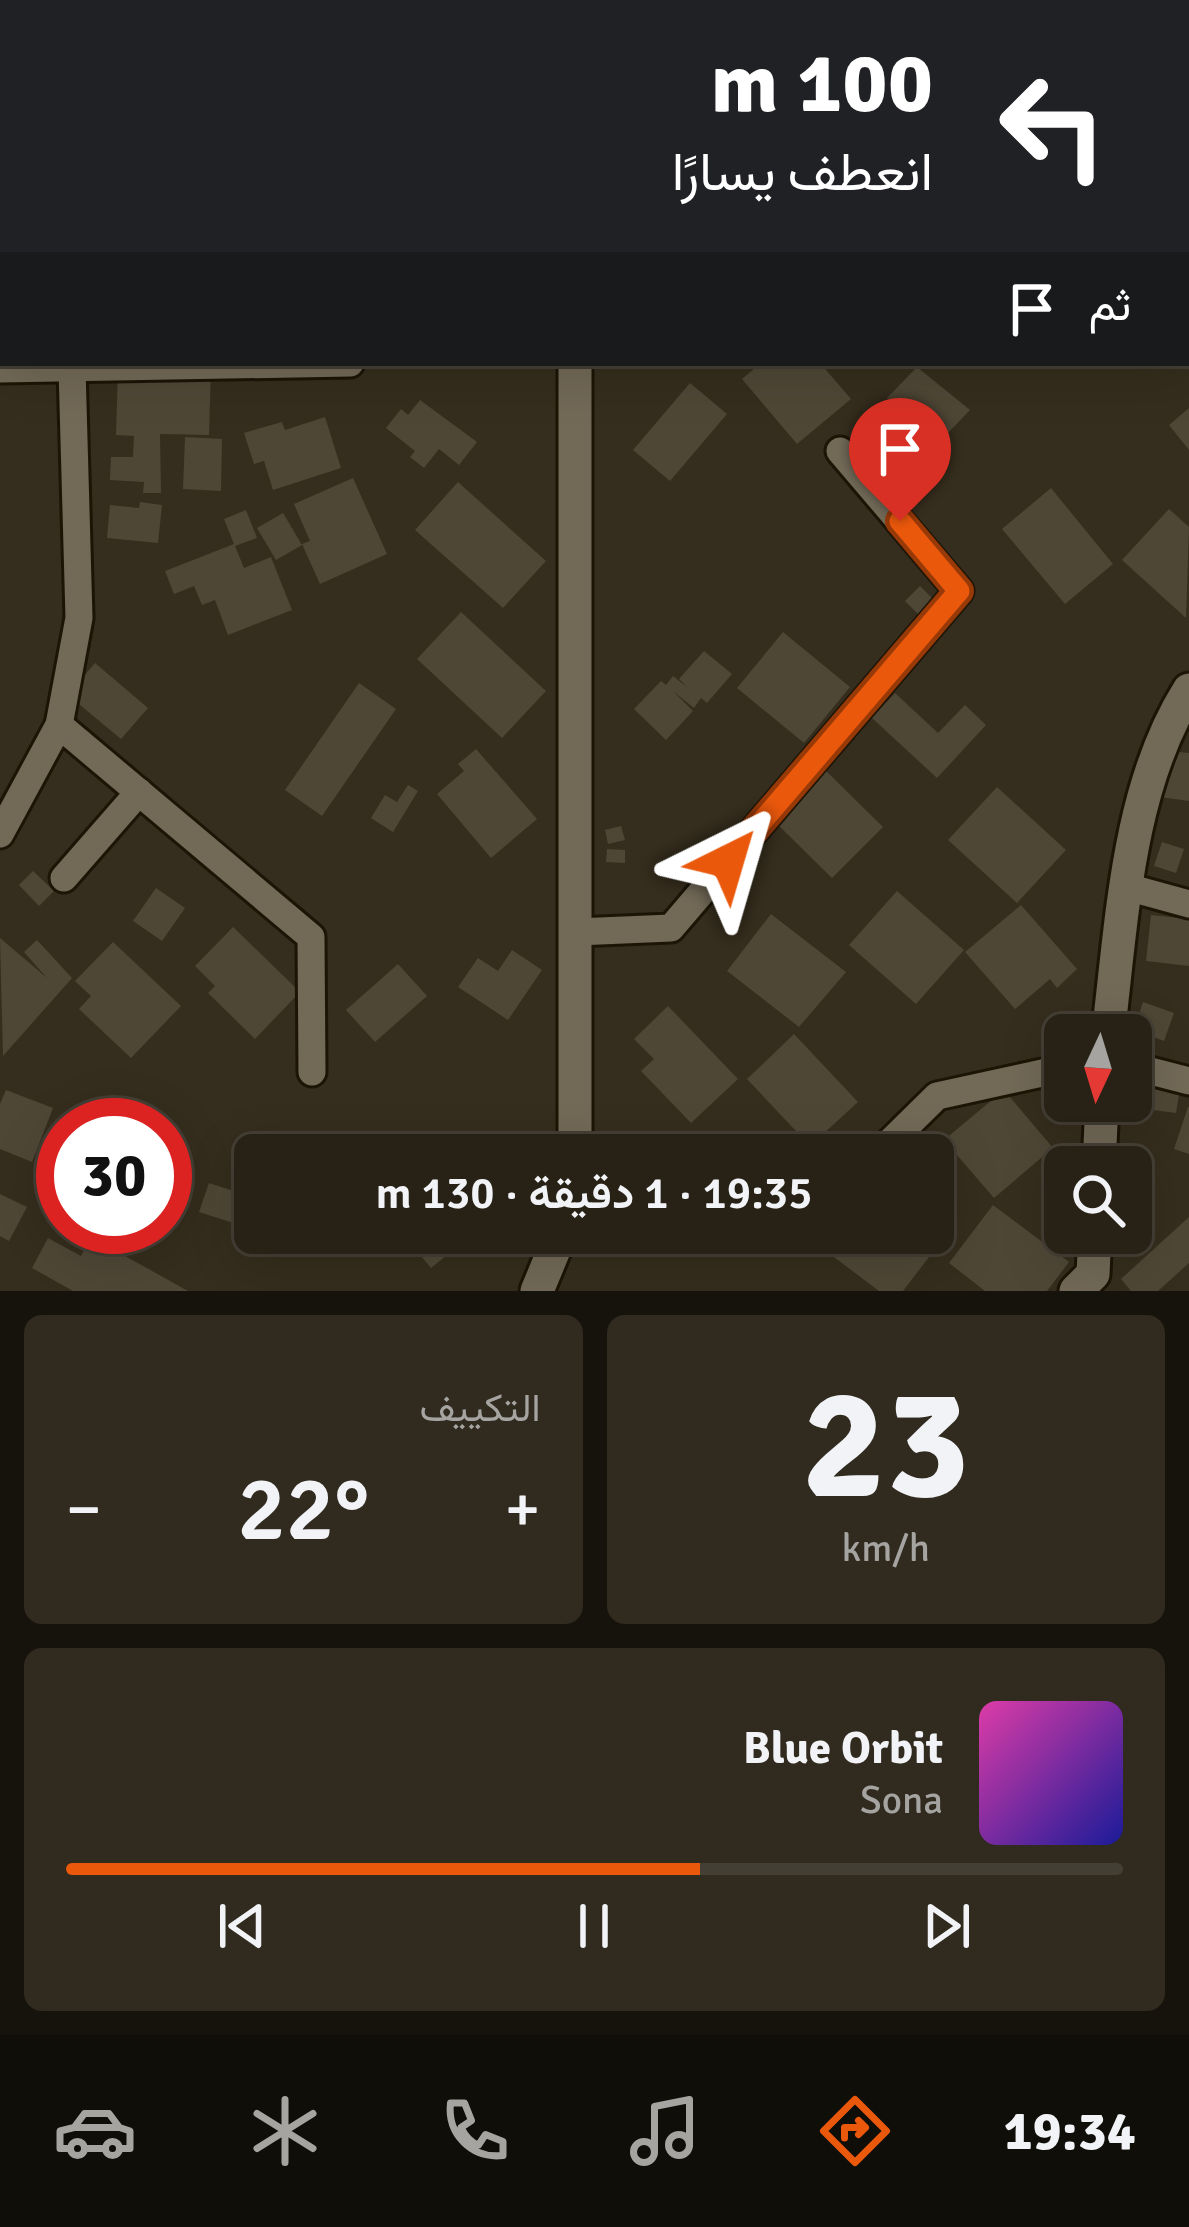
<!DOCTYPE html>
<html lang="ar">
<meta charset="utf-8">
<style>
body{margin:0;font-family:Signika,Vazirmatn,sans-serif;background:#302a1f;color:#f1f3f6;direction:rtl;height:100vh;display:flex;flex-direction:column;font-size:45px;white-space:nowrap}
*{box-sizing:border-box;margin:0}
p{font-size:39px;color:#a5a4a1}
.icon{flex:none;width:66px;height:66px;fill:none;stroke:currentColor;stroke-width:2;stroke-linecap:round;stroke-linejoin:round}
.map{position:relative;height:1291px;overflow:hidden;direction:ltr}
.sheet{display:flex;flex-direction:column;gap:24px;padding:24px;background:#16130c;flex:1}
.sheet>*{flex:none}
.banner{position:absolute;left:0px;top:0px;width:1191px;height:366px;box-shadow:0 12px 48px #0002,0 0 0 3px #443f35;direction:rtl;background:#202124;color:#fff;overflow:hidden}
.needle{width:78px;rotate:184deg}
.buttons{position:absolute;left:1044px;top:1014px;display:grid;gap:24px}
.buttons a{display:grid;place-items:center;width:108px;height:108px;border-radius:18px;background:#282216;box-shadow:0 12px 48px #0002,0 0 0 3px #443f35;font-size:60px}
.speed{position:absolute;left:36px;top:1098px;display:flex;gap:24px;font-size:60px;font-weight:700;text-align:center}
.speed>*{display:grid;place-content:center;width:156px;height:156px;border-radius:50%;background:#282216;box-shadow:0 12px 48px #0002,0 0 0 3px #443f35;line-height:1}
.speed .limit{border:18px solid #d22;background:#fff;color:#111}
.pin{position:absolute;display:grid;place-items:center;width:102px;height:102px;color:#fff;margin:-123px -51px;border-radius:50% 50% 50% 0;rotate:-45deg;box-shadow:0 0 12px #0007}
.pin .icon{rotate:45deg}
.me{position:absolute;width:132px;margin:-66px;rotate:40deg;stroke-linejoin:round;filter:drop-shadow(0 0 9px #0008)}
.turn{display:flex;align-items:center;gap:42px;height:252px;padding:0 60px;font-size:54px}
.turn .icon{width:156px;height:156px;stroke-width:2.5}
.turn b{display:block;font-size:84px;line-height:102px}
.then{display:flex;align-items:center;height:114px;padding:0 60px;background:#0003;gap:24px;font-size:45px}
.big{font-size:90px;font-weight:600;line-height:1.1}
.sheet .tile{flex:1;display:flex;flex-direction:column;justify-content:center;gap:18px;min-width:0;padding:0 42px;border-radius:18px;background:#302a1f}
.sheet .dial{align-items:center;gap:0}
.dial b{font-size:156px;line-height:1}
.song{display:flex;align-items:center;gap:36px}
.cover{width:144px;height:144px;border-radius:18px;background:linear-gradient(135deg,hsl(320 70% 55%),hsl(240 70% 35%))}
.played{height:12px;border-radius:6px;background:linear-gradient(90deg,#ea580c 60%,#443f35 60%)}
.keys{display:flex;justify-content:space-around;direction:ltr}
.heat{display:flex;justify-content:space-between;align-items:center;font-size:66px;direction:ltr}
.sheet .tiles{flex:1;display:grid;gap:24px;grid-template-columns:1fr 1fr}
.tile:last-child{grid-column:span 2}
.trip{position:absolute;left:234px;top:1134px;width:720px;height:120px;border-radius:18px;background:#282216;box-shadow:0 12px 48px #0002,0 0 0 3px #443f35;font-weight:600;line-height:120px;text-align:center;direction:rtl}
.menu{display:flex;height:192px;justify-content:space-around;align-items:center;background:#100e09;color:#a5a4a1}
.menu .icon{width:84px;height:84px}
.menu .current{color:#ea580c}
.menu b{font-size:54px;color:#f1f3f6}
.map>svg:first-child{display:block}
.building{fill:#4f4736}
.lines{fill:none;stroke-linecap:round;stroke-linejoin:round}
.minor-casing{stroke:#1c1506;stroke-width:33}
.tertiary-casing{stroke:#1c1506;stroke-width:39}
.minor{stroke:#726957;stroke-width:27}
.tertiary{stroke:#726957;stroke-width:33}
.route-casing{stroke:#983908;stroke-width:30}
.route{stroke:#ea580c;stroke-width:21}
</style>
<div class="map">
<svg width="1189" height="1291" viewBox="0 0 1189 1291">
<rect width="100%" height="100%" fill="#352d1d"/>
<g class="building">
<path d="M761,363h59l31,36 -54,45 -55,-65z"/>
<path d="M211,367l-2,68 -49,-1 1,59h-18l1,-11 -34,-2 1,-23h22l1,-21 -18,-1 2,-67z"/>
<path d="M917,367l53,43 -45,47 -41,-40 11,-12 -8,-7z"/>
<path d="M690,383l37,31 -57,67 -37,-31z"/>
<path d="M420,400l57,42 -18,23 -20,-16 -15,19 -14,-11 5,-6 -29,-23 15,-19 7,6z"/>
<path d="M1189,408v42l-20,-25z"/>
<path d="M325,417l16,51 -68,22 -9,-29 -10,3 -10,-31 38,-11 3,8z"/>
<path d="M185,437l37,2 -1,52 -38,-2z"/>
<path d="M353,478l34,76 -67,30 -18,-40 8,-3 -16,-37z"/>
<path d="M458,482l88,79 -43,47 -88,-78z"/>
<path d="M1051,488l62,76 -48,40 -63,-75z"/>
<path d="M140,502l22,3 -4,38 -51,-5 3,-33 29,3z"/>
<path d="M1169,509l20,18 -3,91 -64,-58z"/>
<path d="M246,510l11,28 -22,8 9,22 27,-11 21,53 -64,25 -13,-35 -13,5 -8,-19 -20,8 -9,-23 69,-27 -10,-25z"/>
<path d="M283,513l19,32 -26,15 -19,-32z"/>
<path d="M920,586l18,18 -15,15 -18,-18z"/>
<path d="M461,612l85,79 -44,47 -85,-79z"/>
<path d="M783,632l67,55 -46,56 -67,-55z"/>
<path d="M704,651l28,23 -25,29 -6,-5 -7,10 -21,-17 20,20 -27,29 -32,-31 27,-28 5,4 7,-9 15,12 -9,-9z"/>
<path d="M95,663l53,45 -27,31 -53,-44z"/>
<path d="M359,683l37,26 -74,107 -37,-26z"/>
<path d="M895,693l43,40 27,-28 21,20 -49,53 -65,-60z"/>
<path d="M476,749l61,70 -46,39 -54,-64 27,-23 -6,-7z"/>
<path d="M1159,750l30,3v48l-36,-5z"/>
<path d="M819,764l64,63 -51,51 -58,-57z"/>
<path d="M408,785l10,6 -25,41 -22,-14 14,-23 12,7z"/>
<path d="M997,787l69,63 -49,53 -69,-63z"/>
<path d="M621,826l4,14 -17,4 -3,-14z"/>
<path d="M1162,842l22,7 -8,24 -22,-7z"/>
<path d="M607,849l18,1v13l-19,-1z"/>
<path d="M33,871l21,20 -15,15 -20,-21z"/>
<path d="M156,888l29,20 -23,33 -29,-20z"/>
<path d="M897,891l67,59 -48,54 -67,-59z"/>
<path d="M1021,905l56,64 -20,19 -7,-9 -35,30 -50,-57z"/>
<path d="M771,914l75,58 -47,55 -72,-56z"/>
<path d="M1151,915l38,4v47l-43,-5z"/>
<path d="M233,927l67,65 -45,47 -47,-46 7,-7 -20,-20z"/>
<path d="M0,938l47,40 -23,-26 13,-12 35,38 -69,78z"/>
<path d="M113,942l68,64 -50,52 -52,-49 12,-13 -16,-15z"/>
<path d="M512,950l30,20 -34,50 -50,-33 20,-29 20,13z"/>
<path d="M398,964l29,32 -52,46 -29,-32z"/>
<path d="M1143,1002l31,11 -10,28 -30,-11z"/>
<path d="M668,1006l70,73 -47,44 -50,-52 13,-12 -20,-20z"/>
<path d="M794,1034l64,68 -48,44 -63,-67z"/>
<path d="M1141,1083l39,5 -4,25 -38,-5z"/>
<path d="M6,1090l47,18 -21,54 -32,-13v-45z"/>
<path d="M1004,1090l49,58 -59,50 -50,-58z"/>
<path d="M1188,1107h1v47l-15,-5z"/>
<path d="M209,1183l43,14 -9,29 -44,-14z"/>
<path d="M0,1194l27,13 -18,34 -9,-5z"/>
<path d="M993,1205l76,57 -22,29h-62l-36,-28z"/>
<path d="M1189,1217v46l-31,28h-27l-10,-12z"/>
<path d="M402,1233h63l-6,5 4,4 -32,26z"/>
<path d="M834,1233h91l14,11 -36,47h-24l-57,-43z"/>
<path d="M91,1237l97,54h-115l-41,-23 16,-30 33,18z"/>
</g>
<g class="lines">
<g class="minor-casing">
<g id="minor">
<path d="M906,3l2,-3"/>
<path d="M0,369l350,-6"/>
<path d="M59,725l252,212 1,135"/>
<path d="M0,834l59,-109 20,-107 -7,-250"/>
<path d="M64,878l75,-86"/>
<path d="M1127,887l62,17"/>
<path d="M576,932l95,-4 288,-337 -119,-140"/>
<path d="M1131,1066l58,15"/>
<path d="M877,1155l60,-59 128,-28"/>
<path d="M702,1233l23,7 52,-7"/>
</g>
</g>
<g class="tertiary-casing">
<g id="tertiary">
<path d="M500,0l1,3"/>
<path d="M575,363v792"/>
<path d="M1108,1035c14,-113 19,-247 81,-345"/>
<path d="M1099,1167l3,-66"/>
<path d="M537,1291l24,-58"/>
<path d="M1076,1291l17,-17 2,-41"/>
</g>
</g>
<use href="#minor" class="minor"/>
<use href="#tertiary" class="tertiary"/>
</g>
<g class="lines">
<g class="route-casing">
<path id="route" d="M728,861l231,-270 -59,-70"/>
</g>
<use href="#route" class="route"/>
</g>
</svg>
<div class="buttons">
<a><svg class="needle" viewBox="-14 -14 28 28"><path d="M0-13l5 13h-10z" fill="#e53935"/><path d="M0 13l5-13h-10z" fill="#a5a4a1"/></svg></a>
<a><svg class="icon" aria-label="search" viewBox="0 0 24 24"><circle cx="10" cy="10" r="6"/><path d="M15 15l6 6"/></svg></a>
</div>
<div class="speed"><div class="limit">30</div></div>
<div class="pin" style="left:900px;top:521px;background:#d93025"><svg class="icon" aria-label="arrive" viewBox="0 0 24 24"><path d="M6 21V4h12l-3 4 3 4H6"/></svg></div>
<svg class="me" style="left:728px;top:861px" viewBox="-20 -20 40 40"><path d="M0-17L14 15 0 8-14 15z" fill="#ea580c" stroke="#fff" stroke-width="4"/></svg>
<div class="trip">19:35 · 1 دقيقة · 130 m</div>
<div class="banner">
<div class="turn"><svg class="icon" aria-label="left" viewBox="0 0 24 24"><path d="M17 20v-9H6M10 6l-5 5 5 5"/></svg><div><b>100 m</b>انعطف يسارًا</div></div>
<div class="then">ثم<svg class="icon" aria-label="arrive" viewBox="0 0 24 24"><path d="M6 21V4h12l-3 4 3 4H6"/></svg></div>
</div>
</div>
<section class="sheet">
<div class="tiles">
<div class="tile dial"><b>23</b><p>km/h</p></div>
<div class="tile"><p>التكييف</p>
<div class="heat"><a>−</a><b class="big">22°</b><a>+</a></div>
</div>
<div class="tile">
<div class="song"><i class="cover"></i><div><b>Blue Orbit</b><p>Sona</p></div></div>
<div class="played"></div>
<div class="keys"><svg class="icon" aria-label="previous" viewBox="0 0 24 24"><path d="M18 5L8 12l10 7zM5 5v14"/></svg><svg class="icon" aria-label="pause" viewBox="0 0 24 24"><path d="M8 5v14M16 5v14"/></svg><svg class="icon" aria-label="next" viewBox="0 0 24 24"><path d="M6 5l10 7-10 7zM19 5v14"/></svg></div>
</div>
</div>
</section>
<nav class="menu">
<b>19:34</b>
<svg class="icon current" aria-label="directions" viewBox="0 0 24 24"><path d="M12 3l9 9-9 9-9-9zM9 14v-3h6M13 9l2 2-2 2"/></svg>
<svg class="icon" aria-label="music" viewBox="0 0 24 24"><path d="M9 18V5l10-2v13"/><circle cx="6" cy="18" r="3"/><circle cx="16" cy="16" r="3"/></svg>
<svg class="icon" aria-label="phone" viewBox="0 0 24 24"><path d="M5 4h4l2 5-3 2q2 4 5 5l2-3 5 2v4C11 20 4 13 5 4z"/></svg>
<svg class="icon" aria-label="climate" viewBox="0 0 24 24"><path d="M12 3v18M4 7l16 10M4 17L20 7"/></svg>
<svg class="icon" aria-label="car" viewBox="0 0 24 24"><path d="M5 17H2v-5l4-1 3-4h7l3 4 3 1v5h-3M9 17h6M6 11h13"/><circle cx="7" cy="17" r="2"/><circle cx="17" cy="17" r="2"/></svg>
</nav>
